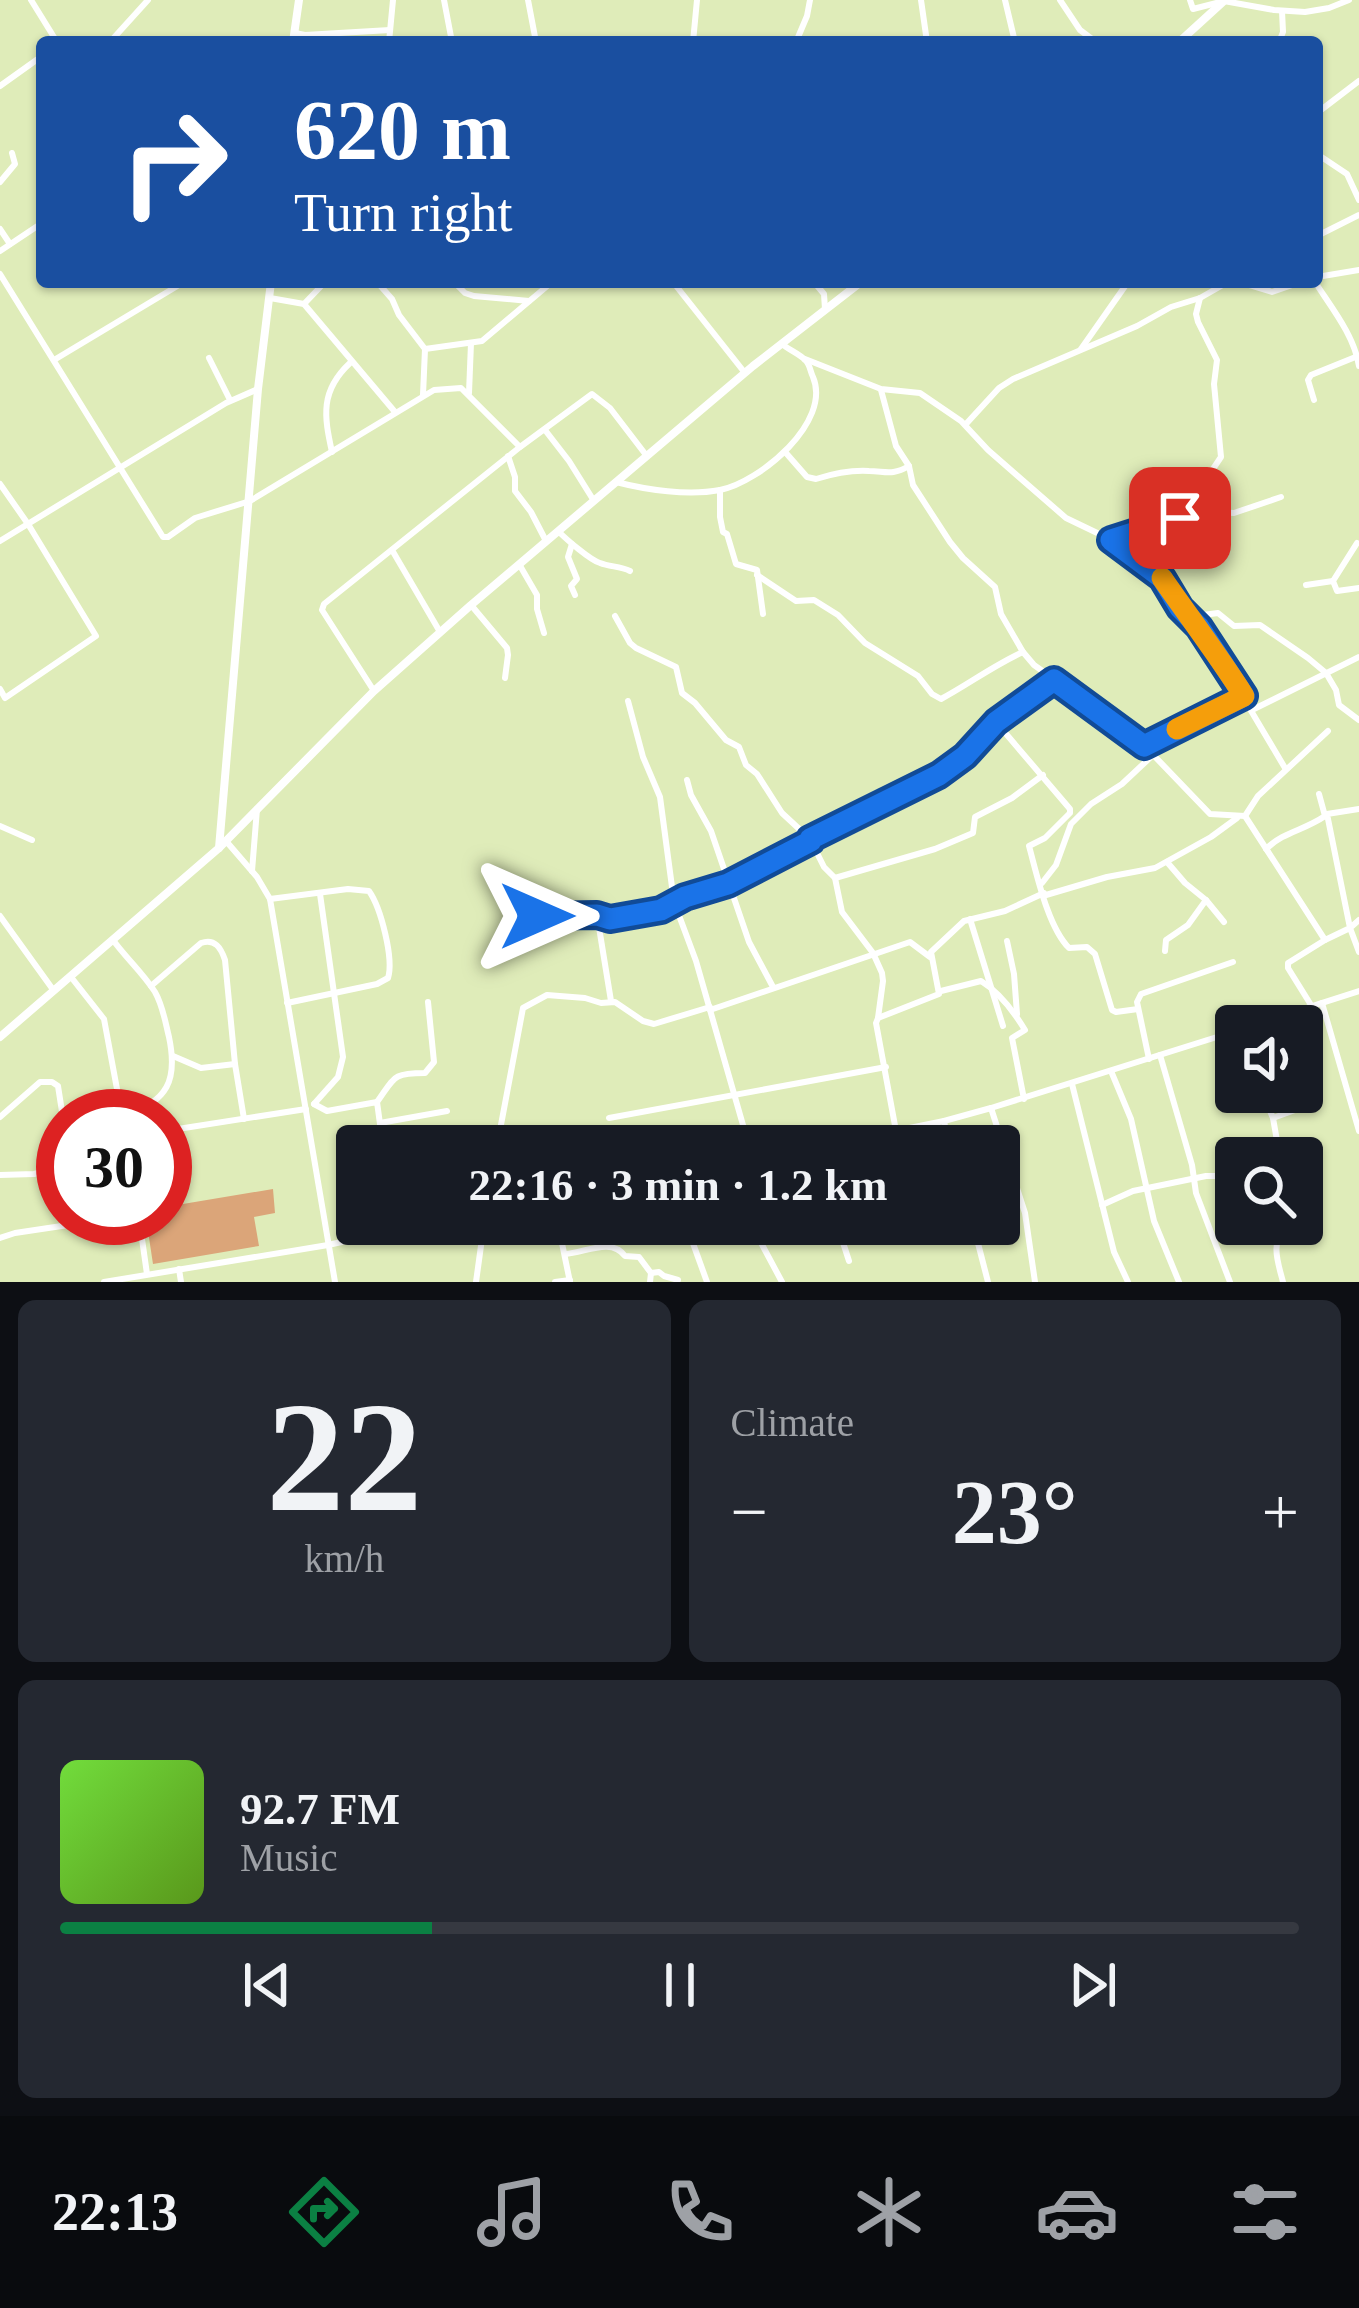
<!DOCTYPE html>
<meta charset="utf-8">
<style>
body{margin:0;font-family:"Times New Roman",serif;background:#242831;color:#f1f3f6;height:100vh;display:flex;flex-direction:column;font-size:45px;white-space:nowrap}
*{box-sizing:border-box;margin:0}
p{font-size:39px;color:#9ea1a6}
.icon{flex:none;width:66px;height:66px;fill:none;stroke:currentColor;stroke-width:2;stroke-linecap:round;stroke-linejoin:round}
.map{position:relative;height:1282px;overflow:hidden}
.details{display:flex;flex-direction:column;gap:18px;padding:18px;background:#0d0f14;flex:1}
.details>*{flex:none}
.top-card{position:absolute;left:36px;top:36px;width:1287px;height:252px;border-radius:12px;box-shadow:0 3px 9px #0004;background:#1a4fa0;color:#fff;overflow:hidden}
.buttons{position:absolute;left:1215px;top:1005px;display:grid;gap:24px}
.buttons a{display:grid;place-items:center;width:108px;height:108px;border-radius:12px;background:#171b24;box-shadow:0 3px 9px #0004;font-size:60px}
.speed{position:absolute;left:36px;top:1089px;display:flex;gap:24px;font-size:60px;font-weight:700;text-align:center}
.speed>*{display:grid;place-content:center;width:156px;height:156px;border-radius:50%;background:#171b24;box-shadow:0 3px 9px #0004;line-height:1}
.speed .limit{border:18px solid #d22;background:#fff;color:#111}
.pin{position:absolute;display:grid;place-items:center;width:102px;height:102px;color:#fff;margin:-51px;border-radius:24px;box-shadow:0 6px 18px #0006}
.me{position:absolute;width:132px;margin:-66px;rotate:90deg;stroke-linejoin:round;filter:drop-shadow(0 0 9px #0008)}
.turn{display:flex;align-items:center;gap:42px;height:252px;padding:0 60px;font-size:54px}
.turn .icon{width:156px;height:156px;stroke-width:2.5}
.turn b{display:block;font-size:84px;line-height:102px}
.big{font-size:90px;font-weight:800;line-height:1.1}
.details .tile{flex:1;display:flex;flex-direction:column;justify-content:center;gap:18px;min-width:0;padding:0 42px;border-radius:18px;background:#242831}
.details .dial{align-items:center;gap:0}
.dial b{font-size:156px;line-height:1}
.song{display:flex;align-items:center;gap:36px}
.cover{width:144px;height:144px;border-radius:18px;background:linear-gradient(135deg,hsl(100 70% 55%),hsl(90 70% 35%))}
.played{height:12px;border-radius:6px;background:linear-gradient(90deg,#0b8043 30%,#363941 30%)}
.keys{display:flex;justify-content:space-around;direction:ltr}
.heat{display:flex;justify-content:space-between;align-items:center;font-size:66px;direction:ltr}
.details .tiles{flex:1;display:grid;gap:18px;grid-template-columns:1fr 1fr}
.tile:last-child{grid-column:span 2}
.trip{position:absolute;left:336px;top:1125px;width:684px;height:120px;border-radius:12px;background:#171b24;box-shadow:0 3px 9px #0004;font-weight:800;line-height:120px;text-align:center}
.tab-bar{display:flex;height:192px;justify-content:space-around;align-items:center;background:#090b0e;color:#9ea1a6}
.tab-bar .icon{width:84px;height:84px}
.tab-bar .selected{color:#0b8043}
.tab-bar b{font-size:54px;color:#f1f3f6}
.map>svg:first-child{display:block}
.green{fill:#dba579}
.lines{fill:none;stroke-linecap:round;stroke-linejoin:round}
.minor{stroke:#fff;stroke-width:6}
.tertiary{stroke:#fff;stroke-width:8}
.route-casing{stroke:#114b97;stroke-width:30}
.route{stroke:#1a73e8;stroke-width:21}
.slow{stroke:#f59e0b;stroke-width:21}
</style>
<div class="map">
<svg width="1359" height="1282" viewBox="0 0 1359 1282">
<rect width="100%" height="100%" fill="#dfecb9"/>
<path class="green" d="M273,1189l2,24 -21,4 5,29 -106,18 -7,-46h19v-11z"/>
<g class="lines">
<g class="minor">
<path d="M31,0l26,42"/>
<path d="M444,0l8,42"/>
<path d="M528,0l8,42"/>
<path d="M921,0l6,42"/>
<path d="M1005,0l10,42"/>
<path d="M1060,0l20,30 16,12"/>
<path d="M1190,0l3,9 31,-8 50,9 31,2 24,-4 20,-8"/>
<path d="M295,33l10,2 85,-5"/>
<path d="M110,42l38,-42"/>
<path d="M389,42l4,-42"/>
<path d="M693,42l4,-42"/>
<path d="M796,42l11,-26 3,-16"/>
<path d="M1279,42l4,-10 -1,-21"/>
<path d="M0,86l42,-30"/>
<path d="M1317,113l42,-32"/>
<path d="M1317,154l30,20 12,26"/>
<path d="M0,182l15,-18 -3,-11"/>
<path d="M0,229l10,15"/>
<path d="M1317,236l42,-21"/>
<path d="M0,251l42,-28"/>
<path d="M0,274l163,263h5l27,-19 55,-17 184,-111 27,-2 59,59"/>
<path d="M1317,277l42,-7"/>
<path d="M377,282l15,17 7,16 26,34"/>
<path d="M454,282l11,11 9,3 55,5"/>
<path d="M673,282l72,91"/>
<path d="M814,282l10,12 1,15"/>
<path d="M1239,282l33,10 29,-10"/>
<path d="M1315,282c16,25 39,53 44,84"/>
<path d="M270,298l34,6 91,108"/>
<path d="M304,304l21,-22"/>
<path d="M1081,349l47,-67"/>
<path d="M209,358l21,42"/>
<path d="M805,359l76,30 39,4 41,28 27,29 78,68 50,24 46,37 19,29 18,19 16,23 70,118"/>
<path d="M54,360l130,-78"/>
<path d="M881,390l15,56 13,20 4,19 37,57 13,16 32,29 6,27 22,38 11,13 104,74 72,75 35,2"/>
<path d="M469,393l2,-50"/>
<path d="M423,395l2,-46 57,-8 70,-59"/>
<path d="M1314,400l-6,-20 3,-5 47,-19"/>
<path d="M966,424l33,-36 14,-9 124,-53 34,-19 29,-9 28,-16"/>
<path d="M545,430l24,31 25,40"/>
<path d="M332,452c-8,-36 -12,-61 18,-89"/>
<path d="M786,453l21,24 9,2c16,-5 37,-9 53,-8 16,0 23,5 40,-5"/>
<path d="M508,456l7,21v14l16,21 15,29"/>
<path d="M616,482c31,8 72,14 104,8 40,-8 112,-68 93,-113 -3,-6 -3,-13 -8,-17 -5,-6 -16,-10 -23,-16"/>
<path d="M0,484l28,40 68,112 -91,62 -5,-9"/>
<path d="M720,490v27l3,15 4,2 9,30 21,6 6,44"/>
<path d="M1186,510l48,3 47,-16"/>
<path d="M558,531c8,8 32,29 42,32 10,4 20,3 30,8"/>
<path d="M1113,539l67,-21 41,-61 -7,-73 3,-24 -19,-38 -2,-8 4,-16"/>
<path d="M0,541l226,-138 32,-14"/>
<path d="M1357,543l-24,38 4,10 22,-3"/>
<path d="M572,544l-4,13 9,22 -6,7 4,9"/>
<path d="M392,550l48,82"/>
<path d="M519,564l18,31v14l7,24"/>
<path d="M757,575l39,26 18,-1 24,15 27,28 53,33 14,18 9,5c28,-15 53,-34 82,-47"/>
<path d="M1306,585l27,-4"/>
<path d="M471,605l36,43 1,7 -3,23"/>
<path d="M1184,609l19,6 15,-2 16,13 26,-1 48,33 18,15 10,17 3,15 20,15"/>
<path d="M615,616l15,27 6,5 40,19 6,26 13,10 31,37 13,7 7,18 11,9 25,39 28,26 14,28 11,11 7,34 31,41 9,20 1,8 -5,37"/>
<path d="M374,691l-52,-81 2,-6 196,-157 72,-53 18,14 36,47"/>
<path d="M1252,710l107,-53"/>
<path d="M996,722l74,87v4l-25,25 -16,8c8,29 19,81 40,102l18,-1 8,7 17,56 4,2 22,-3"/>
<path d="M1145,745l98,-49"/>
<path d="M687,780l4,15 20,36 38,111 24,45"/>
<path d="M1245,816l80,124 25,-12 -23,-114 32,-5"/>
<path d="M1245,816l13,-20 70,-65"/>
<path d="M0,826l32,14"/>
<path d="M810,839l129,-64 26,-19 31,-34 59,-42"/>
<path d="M226,841l31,36 13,22 65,383"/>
<path d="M1266,849c19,-18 37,-18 59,-33l-6,-22"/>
<path d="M1167,862l18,21 21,17"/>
<path d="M252,871l5,-62"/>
<path d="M835,878l100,-29 38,-16 2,-16 37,-19 31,-23"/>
<path d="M1042,883l14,-18 15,-41 20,-20 31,-20 32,-30"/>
<path d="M1046,895l61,-18 48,-9 56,-31 26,-19"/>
<path d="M270,899l78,-10 21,2c12,17 25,68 19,87l-11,6 -90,19"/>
<path d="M597,915l14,86"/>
<path d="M0,916l54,75"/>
<path d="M537,916c19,0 41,-3 60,-1 27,4 53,2 77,-13l-14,-105 -17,-40 -15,-56"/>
<path d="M970,919l33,107"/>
<path d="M1359,920l-9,8 9,24"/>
<path d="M113,940c13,18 30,33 42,52 8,14 10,29 14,45 9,43 -1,64 -44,79"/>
<path d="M1007,941l7,33 3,40"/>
<path d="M1165,951l1,-11 22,-15 18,-25 18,22"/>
<path d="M71,977l33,42 18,97"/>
<path d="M151,986l50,-43c14,-5 20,5 24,17l10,104 9,55"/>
<path d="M941,991l40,-10c18,11 33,31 44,49l-13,8 12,61"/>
<path d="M1322,1003l37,128"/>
<path d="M1311,1005l-23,-37v-5l37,-23"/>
<path d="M710,1010l200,-68 20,15"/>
<path d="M1250,1026l109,-35"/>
<path d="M1160,1055l32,110 4,28 34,89"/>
<path d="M173,1056l28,12 34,-4"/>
<path d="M1149,1059l-12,-57 4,-8 92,-32"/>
<path d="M1111,1071l20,48 23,102 25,61"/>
<path d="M1072,1084l42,168 14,30"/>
<path d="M1262,1092l11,26 7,40"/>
<path d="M377,1102c18,-25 15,-29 48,-29l9,-11 -6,-60"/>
<path d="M314,1104l24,-27 5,-20 -23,-163"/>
<path d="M314,1104l13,7 50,-9 6,44"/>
<path d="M991,1108l34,105 10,69"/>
<path d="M0,1117l40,-35h12l6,4 5,32"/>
<path d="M609,1118l277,-51"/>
<path d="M1273,1118l33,-12 -4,-17"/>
<path d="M944,1121l5,25"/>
<path d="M380,1123l67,-12"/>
<path d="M165,1131l141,-22"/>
<path d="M896,1131l-20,-108 2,-5 61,-24 -8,-42 33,-31 41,-10 39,-18"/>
<path d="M497,1146l26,-138 24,-13 38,3 16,5 14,-1 28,19 11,3 56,-17"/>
<path d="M749,1146l-53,-185 -22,-59 53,-18 83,-42"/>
<path d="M821,1146l123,-25 47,-13 245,-77"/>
<path d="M0,1175l34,-1 25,-6 4,2"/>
<path d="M1102,1205l31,-14 73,-15h30"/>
<path d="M139,1218l8,56"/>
<path d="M558,1224l12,58"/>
<path d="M686,1224l21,58"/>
<path d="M751,1224l31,58"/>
<path d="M837,1224l12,37"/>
<path d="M973,1224l15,58"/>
<path d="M0,1238l15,-5 100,-15"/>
<path d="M565,1254c20,-1 46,-17 60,2l14,1 12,16 -1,9"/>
<path d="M179,1269l2,13"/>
<path d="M651,1273l8,-1 5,4 14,4"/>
<path d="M104,1282l224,-37 95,-21"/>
<path d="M476,1282l8,-58"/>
<path d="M555,1282l15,-2"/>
<path d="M1283,1282c-6,-23 -12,-37 2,-58"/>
</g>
<g class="tertiary">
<path d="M293,42l6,-42"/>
<path d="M1179,42l46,-42"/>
<path d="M219,848l39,-459 13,-107"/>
<path d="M0,1037l219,-189 155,-157 97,-86 282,-239 108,-84"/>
</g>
</g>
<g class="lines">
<g class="route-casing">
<path id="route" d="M537,916l60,-1 13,4 51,-9 24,-13 43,-13 83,-43 -1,-2 129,-64 26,-19 31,-34 58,-42 90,66 100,-50 -45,-69 -19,-19 -18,-30 -51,-38 69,-22"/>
</g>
<use href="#route" class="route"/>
<path class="slow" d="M1162,578c27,39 56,77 82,118l-67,33"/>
</g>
</svg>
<div class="buttons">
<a><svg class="icon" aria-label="sound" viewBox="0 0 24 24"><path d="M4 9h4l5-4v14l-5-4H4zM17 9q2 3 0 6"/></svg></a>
<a><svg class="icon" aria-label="search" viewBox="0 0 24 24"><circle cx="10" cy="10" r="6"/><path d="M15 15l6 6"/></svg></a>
</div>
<div class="speed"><div class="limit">30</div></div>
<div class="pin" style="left:1180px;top:518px;background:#d93025"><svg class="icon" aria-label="arrive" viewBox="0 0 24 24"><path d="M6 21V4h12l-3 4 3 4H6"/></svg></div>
<svg class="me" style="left:537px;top:916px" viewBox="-20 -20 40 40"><path d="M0-17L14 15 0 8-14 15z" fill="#1a73e8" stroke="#fff" stroke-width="4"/></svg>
<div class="trip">22:16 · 3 min · 1.2 km</div>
<div class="top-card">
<div class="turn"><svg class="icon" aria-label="right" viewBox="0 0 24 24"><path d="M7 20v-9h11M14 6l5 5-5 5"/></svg><div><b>620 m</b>Turn right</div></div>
</div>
</div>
<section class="details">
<div class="tiles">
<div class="tile dial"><b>22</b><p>km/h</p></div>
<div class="tile"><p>Climate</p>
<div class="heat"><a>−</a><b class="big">23°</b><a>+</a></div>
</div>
<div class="tile">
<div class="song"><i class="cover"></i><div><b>92.7 FM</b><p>Music</p></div></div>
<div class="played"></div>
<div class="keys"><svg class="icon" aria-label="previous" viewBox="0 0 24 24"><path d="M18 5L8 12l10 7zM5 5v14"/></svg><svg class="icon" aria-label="pause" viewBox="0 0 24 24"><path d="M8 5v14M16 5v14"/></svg><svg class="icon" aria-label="next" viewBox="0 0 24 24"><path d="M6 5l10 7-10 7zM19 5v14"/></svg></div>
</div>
</div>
</section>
<nav class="tab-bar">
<b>22:13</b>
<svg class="icon selected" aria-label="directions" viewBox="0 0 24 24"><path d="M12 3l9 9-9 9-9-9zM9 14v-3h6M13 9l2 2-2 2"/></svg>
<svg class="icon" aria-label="music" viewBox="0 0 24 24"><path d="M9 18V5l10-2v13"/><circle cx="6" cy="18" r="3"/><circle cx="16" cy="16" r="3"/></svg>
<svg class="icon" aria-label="phone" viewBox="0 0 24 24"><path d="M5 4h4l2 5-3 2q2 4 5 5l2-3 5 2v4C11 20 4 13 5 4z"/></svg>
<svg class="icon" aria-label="climate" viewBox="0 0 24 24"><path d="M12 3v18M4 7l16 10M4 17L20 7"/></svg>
<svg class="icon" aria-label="car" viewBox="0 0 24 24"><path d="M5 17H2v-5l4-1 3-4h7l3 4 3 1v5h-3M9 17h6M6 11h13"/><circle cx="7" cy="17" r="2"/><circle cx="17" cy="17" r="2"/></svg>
<svg class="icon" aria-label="filters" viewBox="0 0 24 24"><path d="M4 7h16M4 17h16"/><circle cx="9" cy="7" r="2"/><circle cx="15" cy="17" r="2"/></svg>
</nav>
